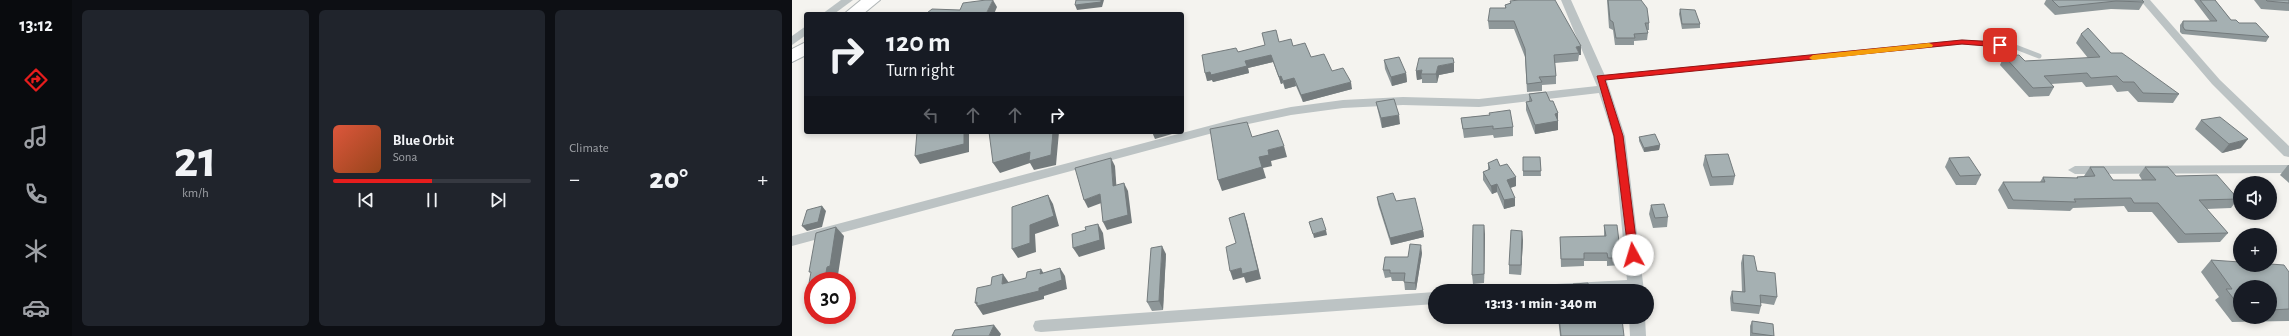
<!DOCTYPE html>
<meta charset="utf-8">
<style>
body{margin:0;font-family:"Alegreya Sans",sans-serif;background:#20242c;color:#f1f3f6;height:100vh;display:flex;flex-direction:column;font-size:15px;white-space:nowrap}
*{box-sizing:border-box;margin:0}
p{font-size:13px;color:#9ea1a6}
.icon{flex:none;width:22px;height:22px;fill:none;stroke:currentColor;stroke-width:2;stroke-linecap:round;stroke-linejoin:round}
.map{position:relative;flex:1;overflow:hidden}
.side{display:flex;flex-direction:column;gap:10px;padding:10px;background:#0d0f14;width:720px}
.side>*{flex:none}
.guide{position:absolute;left:12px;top:12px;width:380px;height:122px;border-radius:4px;box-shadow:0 2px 6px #0003;background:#171b24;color:#f1f3f6;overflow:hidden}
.fabs{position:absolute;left:1441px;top:176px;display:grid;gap:8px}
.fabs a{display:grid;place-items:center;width:44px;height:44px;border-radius:50%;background:#171b24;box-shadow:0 2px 6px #0003;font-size:20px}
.speed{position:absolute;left:12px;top:272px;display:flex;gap:8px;font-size:20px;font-weight:700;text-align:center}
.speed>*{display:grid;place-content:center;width:52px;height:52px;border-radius:50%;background:#171b24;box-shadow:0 2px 6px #0003;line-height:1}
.speed .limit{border:6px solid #d22;background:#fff;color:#111}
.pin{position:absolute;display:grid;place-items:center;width:34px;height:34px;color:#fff;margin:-17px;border-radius:8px;box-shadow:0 2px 6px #0006}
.me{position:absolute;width:44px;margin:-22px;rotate:354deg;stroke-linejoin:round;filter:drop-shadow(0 0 3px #0008)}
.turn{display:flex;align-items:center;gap:14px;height:84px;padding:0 16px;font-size:18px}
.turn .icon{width:52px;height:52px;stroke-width:2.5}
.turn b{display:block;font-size:28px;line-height:34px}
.lanes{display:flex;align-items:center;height:38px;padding:0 16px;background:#0003;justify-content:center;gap:20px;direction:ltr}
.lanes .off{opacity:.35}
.big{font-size:30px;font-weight:800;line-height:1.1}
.side .widget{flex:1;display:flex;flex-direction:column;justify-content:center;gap:6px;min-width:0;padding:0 14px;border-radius:6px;background:#20242c}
.side .dial{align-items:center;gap:0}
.dial b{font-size:52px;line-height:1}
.song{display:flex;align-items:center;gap:12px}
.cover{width:48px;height:48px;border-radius:6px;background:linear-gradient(135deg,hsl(10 70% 55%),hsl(20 70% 35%))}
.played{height:4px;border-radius:2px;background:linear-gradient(90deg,#e61d1d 50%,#363941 50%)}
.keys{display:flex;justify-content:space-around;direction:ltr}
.heat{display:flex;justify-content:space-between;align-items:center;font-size:22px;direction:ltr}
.side .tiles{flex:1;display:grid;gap:10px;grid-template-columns:repeat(3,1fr)}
.trip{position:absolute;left:636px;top:284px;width:226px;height:40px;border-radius:20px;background:#171b24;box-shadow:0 2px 6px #0003;font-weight:800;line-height:40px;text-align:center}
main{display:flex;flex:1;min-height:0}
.tabs{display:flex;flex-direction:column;width:72px;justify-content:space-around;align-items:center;background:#090b0e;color:#9ea1a6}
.tabs .icon{width:28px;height:28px}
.tabs .current{color:#e61d1d}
.tabs b{font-size:18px;color:#f1f3f6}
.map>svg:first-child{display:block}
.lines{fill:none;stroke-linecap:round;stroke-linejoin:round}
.trunk-casing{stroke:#b0b6b7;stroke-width:2}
.service{stroke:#bcc3c4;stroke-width:5}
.minor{fill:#bcc3c4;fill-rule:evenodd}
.trunk{fill:#fff;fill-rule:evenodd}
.wall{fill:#8e9799;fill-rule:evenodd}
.shaded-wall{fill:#747b7d}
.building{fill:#a5b0b2;stroke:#747b7d}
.route{fill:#e61d1d;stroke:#961313}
.slow{fill:#f59e0b}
</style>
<main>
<nav class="tabs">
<b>13:12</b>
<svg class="icon current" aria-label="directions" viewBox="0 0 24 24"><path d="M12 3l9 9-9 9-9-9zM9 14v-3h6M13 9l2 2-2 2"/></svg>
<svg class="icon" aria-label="music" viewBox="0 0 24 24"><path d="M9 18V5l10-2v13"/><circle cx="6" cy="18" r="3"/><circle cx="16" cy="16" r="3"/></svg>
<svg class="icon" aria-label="phone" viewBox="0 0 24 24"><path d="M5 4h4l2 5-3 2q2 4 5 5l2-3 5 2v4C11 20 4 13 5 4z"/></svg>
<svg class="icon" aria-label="climate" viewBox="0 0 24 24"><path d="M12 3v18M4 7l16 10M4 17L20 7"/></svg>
<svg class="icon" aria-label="car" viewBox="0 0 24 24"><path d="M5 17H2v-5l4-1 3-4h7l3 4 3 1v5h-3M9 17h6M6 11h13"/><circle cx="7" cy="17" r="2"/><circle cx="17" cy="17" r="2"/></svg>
</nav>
<section class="side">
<div class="tiles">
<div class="widget dial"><b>21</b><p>km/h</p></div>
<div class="widget">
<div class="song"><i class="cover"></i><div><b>Blue Orbit</b><p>Sona</p></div></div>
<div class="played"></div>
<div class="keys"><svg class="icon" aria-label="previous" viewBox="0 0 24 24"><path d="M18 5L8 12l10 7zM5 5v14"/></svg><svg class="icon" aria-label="pause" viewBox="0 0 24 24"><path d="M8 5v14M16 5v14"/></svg><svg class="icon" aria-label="next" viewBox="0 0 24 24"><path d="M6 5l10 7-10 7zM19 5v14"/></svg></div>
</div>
<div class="widget"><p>Climate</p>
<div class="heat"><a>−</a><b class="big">20°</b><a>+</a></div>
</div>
</div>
</section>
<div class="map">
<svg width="1497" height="336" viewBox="0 0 1497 336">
<rect width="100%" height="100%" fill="#f4f3ef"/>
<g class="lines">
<g class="trunk-casing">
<g id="trunk">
<path d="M69,0h19l-17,14h-19z"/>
<path d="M14,42v13l-14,7v-13z"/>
</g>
</g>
<path class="service" d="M808,78l362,-36 51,4 26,10"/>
<g class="minor">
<path d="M49,0h12l-19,14h-12z"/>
<path d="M769,0h10l35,78 19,58 19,155h-114l3,-4 5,-2 89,-5 -14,-144 -14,-43 -120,14 -76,-2 -60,3 -52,7 -52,11 -447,120v-10l447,-118 52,-11 52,-7 60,-3 76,2 118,-13z"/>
<path d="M1348,0h10l70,80 69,66v11l-5,-1 -72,-72z"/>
<path d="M14,26v9l-14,10v-9z"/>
<path d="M1497,165v8l-214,1 -7,-4 7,-4z"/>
<path d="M643,292v12l-394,28 -6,-1 -2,-5 2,-5 6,-1z"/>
<path d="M837,317h16l1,19h-16z"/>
</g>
<use href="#trunk" class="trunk"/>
</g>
<g class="wall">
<path d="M815,0h34l8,23v7h-2l1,3 -1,7 -13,1v4h-19l-2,-15 -4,-2z"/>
<path d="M1254,0h96l2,2 -5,8 -28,-1 -56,6 -11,-11z"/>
<path d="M1402,0h21l16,20 38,17 -3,5 -84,-8 -2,-2v-7l3,-4h27z"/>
<path d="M1462,0h35v11l-28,-2z"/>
<path d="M718,1l71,54h-2l-1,6 -23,2 1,13v8l-14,1v6l-15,1 -2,-35 -11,-28h-25l-1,-8 17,-13v-3l5,-1z"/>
<path d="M888,9l20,15v4l-18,1 -3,-15z"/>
<path d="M1289,34l30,19 68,41 -6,9 -35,-1 -10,-11 -11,1 -5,-7 -26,2 -4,-5 -31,2 3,3 -5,9 -20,1 -29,-32 4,-9 21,5 63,-3 -12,-15z"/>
<path d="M487,42l14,4 18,11 21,14 20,18 -49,13 -7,-16 -11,3 -2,-6 -2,1 -8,-22 -25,6 1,5 -36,9 -1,-2 -5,1 31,-29z"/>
<path d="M592,60l22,13 1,9 -15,4 -7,-17z"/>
<path d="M624,71l38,1 -15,3 -2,8h-15v-4l-5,1z"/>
<path d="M737,94l21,7 8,12v17l-23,4 -9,-24v-8l3,-1z"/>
<path d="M584,102l24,22 -18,4 -4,-17z"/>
<path d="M697,113l24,14v9l-19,2 -1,-3 -29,3 -3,-20 29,-3z"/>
<path d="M1409,120l40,28 -19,5 -27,-24z"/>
<path d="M847,137l21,8 -1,5 -15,2 -5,-11z"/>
<path d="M913,155l30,21 -2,9 -23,1 -7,-21z"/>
<path d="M731,157h17l1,19h-18z"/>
<path d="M1157,158l32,17 -5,10h-20l-11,-18z"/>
<path d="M696,163l12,3 16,11v9l-6,2 5,18 -11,3 -7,-17 -5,2 -9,-14v-8l5,-2z"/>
<path d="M1496,165h1v18l-9,-8z"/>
<path d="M1298,167l23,13h29l-3,-5 6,-8 31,9 62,23 -7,9 -25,1 22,24 -8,9 -42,1 -26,-31h-24l-4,-6 -51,2 -3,3 -62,-2 -10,-19 5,-8h37l3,-5 33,1 1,-1 7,-1z"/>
<path d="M585,197l19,4 27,29 1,7 -33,8 -13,-41z"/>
<path d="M859,205l17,12 -1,10 -14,1 -4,-14z"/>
<path d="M812,225l17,33 -1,7 -13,1v-5h-23v5l-23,1 -1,-30 44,-1z"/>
<path d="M693,234l-1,49 -11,1 -1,-9z"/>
<path d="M731,240l-2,35 -12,-1v-9z"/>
<path d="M630,253l-6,37h-11l-1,-9h-12l-1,-4 -6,1 -2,-8 25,-13z"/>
<path d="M374,254l-3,56 -11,1 -5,-9z"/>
<path d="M951,255l14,16 20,26 -3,8 -13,-2v3l-2,8 -28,-3 -1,-13 2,-7 10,1 -1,-29z"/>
<path d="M1419,260l78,12v49l-57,1 -17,-22 4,-3 -18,-25zM1448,287h30v30h-30z"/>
<path d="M766,317h38l1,3 27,16h-64z"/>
<path d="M960,321l21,3 1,12h-24v-10z"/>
</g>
<g class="shaded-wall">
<path d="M201,0l4,7 -3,7h-8z"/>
<path d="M309,0h3l-2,7 -25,3 -2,-5z"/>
<path d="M789,46v9h-2v-2l-3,-6z"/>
<path d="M479,55l2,7 -25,6 1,5 -36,9 -1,-2 -5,1 -2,-8 40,-12z"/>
<path d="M662,63v9l-15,3 -2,8 -1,-9 2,-8z"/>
<path d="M630,70l-1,4 1,5 -5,1 -1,-9z"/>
<path d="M614,73l1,9 -15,4 -1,-9z"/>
<path d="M489,76l2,7 -2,1 -2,-7z"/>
<path d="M502,78l2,8 -11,3 -2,-8z"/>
<path d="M559,82l1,7 -49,13 -2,-7z"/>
<path d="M766,113v17l-23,4v-9l20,-11z"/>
<path d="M607,115l1,9 -18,4 -1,-10z"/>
<path d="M172,132h5v20l-49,12 -5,-8z"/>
<path d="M261,132h6l-3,33 -22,5 -4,-7 -30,10 -7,-10z"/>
<path d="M360,132h19l1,2 -17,5z"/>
<path d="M1456,139l-7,9 -19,5 7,-9z"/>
<path d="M868,145l-1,5 -15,2v-4z"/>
<path d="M492,146l3,11 -16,4 1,5 -9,2 3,10 -44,13 -4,-11 41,-23 9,-7z"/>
<path d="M319,158l4,8 2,28 -4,-8z"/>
<path d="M724,177v9l-9,3v-9z"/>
<path d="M332,183l4,8 4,32 -25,7 -4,-8z"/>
<path d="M705,184v8l-5,2 -1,-8z"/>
<path d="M308,194l4,8 -16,6 -4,-8z"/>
<path d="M256,195l5,9 6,22 -24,8 1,18 -18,6 -6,-9 18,-24z"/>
<path d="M723,198v8l-11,3v-9z"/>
<path d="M30,206l4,5 -4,16 -15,4 -5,-5z"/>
<path d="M452,213l3,9 14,57 -15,4 -2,-6 -11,3 -3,-9 11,-3z"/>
<path d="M306,224l5,9 2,16 -26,8 -6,-9z"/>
<path d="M692,225l1,9 -1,49z"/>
<path d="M44,227l8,9 -6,39h-3l-1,6h-18l11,-14z"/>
<path d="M534,230l1,5 -13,3 -1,-4z"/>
<path d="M631,230l1,7 -33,8 -1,-7z"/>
<path d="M730,231l1,9 -2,35v-10z"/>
<path d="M629,245l1,8 -6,37 -1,-7z"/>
<path d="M370,246l4,8 -3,56 -4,-9z"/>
<path d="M268,268l5,8 2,13 -23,7v3l-61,16 -6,-9h1l-3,-3 64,-15z"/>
<path d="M249,269l5,8 -6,-3z"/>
<path d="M211,274l6,9 -7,1z"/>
<path d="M21,282v5l-4,-4z"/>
<path d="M202,325l7,9 -1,2h-11z"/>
</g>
<g class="building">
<path d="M194,0h7l-7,14h-67l1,-1h7l5,-4 28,1 3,-7z"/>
<path d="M284,0h25v2l-26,3z"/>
<path d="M727,0h36l26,46 -5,1 3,6 -25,2 2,21 -17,1 3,5 -15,2 -2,-35 -11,-28h-26l2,-13h16l-1,-3 6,-2 -1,-2z"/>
<path d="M816,0h33l6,8 2,15h-4l3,10 -14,1 1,4h-19l-3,-16 -3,-2z"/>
<path d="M1260,0h90l2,2 -28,-1 -57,6z"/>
<path d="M1408,0h15l16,20h5l3,3h17l13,14 -84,-7 -2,-3v-6h34z"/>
<path d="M1474,0h23v3l-22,-2z"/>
<path d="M888,9l15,1 5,14h-18z"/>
<path d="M1296,28l23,25h11l57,41 -36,-1 -9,-11h-11l-6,-6 -26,2 -4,-5 -43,3 10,11 -21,1 -29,-32 15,-1 6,6 75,-4 -19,-23z"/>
<path d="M484,30l3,12 12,-3 2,7 12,-3 6,14 13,-3 8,17 11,-3 8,14 -50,13 -7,-17 -11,3 -2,-5 -2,1 -8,-22 -26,6 2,5 -36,9 -1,-3 -5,1 -3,-18 34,-7 2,4 27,-7 -3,-12z"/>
<path d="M607,57l7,16 -15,4 -7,-17z"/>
<path d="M627,58h34l1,5 -16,3 -2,8h-15l1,-4 -6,1z"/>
<path d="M754,92l4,9h3l5,12 -3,1 3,7 -23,4 -9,-23 6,-1 -3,-7z"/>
<path d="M602,99l5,16 -18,3 -5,-16z"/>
<path d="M718,110l3,17 -20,2v-3l-30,3 -2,-11 29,-3 -1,-2z"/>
<path d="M1428,117l28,22 -19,5 -28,-24z"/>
<path d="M455,122l5,15 26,-7 6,16 -16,4 1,5 -10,2 3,10 -44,13 -8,-51z"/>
<path d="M125,132h47v12l-49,12z"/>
<path d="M197,132h64l-2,23 -22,6 1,-9 -37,11z"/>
<path d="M863,134l5,11 -16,3 -5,-11z"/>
<path d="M936,154l7,22 -23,1 -7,-22z"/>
<path d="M731,157h17l1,14h-18z"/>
<path d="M1177,157l12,18 -21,1 -11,-18z"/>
<path d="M319,158l2,28 11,-3 4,32 -25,7 -3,-28 -16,6 -9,-32z"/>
<path d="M705,159l3,7 7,-2 9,13 -9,3 8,18 -11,2 -7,-16 -6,2 -8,-14 7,-3 -2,-6z"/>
<path d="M1298,167h14l9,13h43l-11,-13h23l8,9 41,-1 21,24 -39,1 29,33 -43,1 -27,-31h-24l-3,-5 -57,1 2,3 -63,-2 -10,-18h42l-2,-5 35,1 -1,-1 18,-1z"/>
<path d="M601,193l3,8 19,-3 8,32 -33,8 -13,-41z"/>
<path d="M256,195l6,21 -24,9v18l-18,6v-42z"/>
<path d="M872,204l4,13 -13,1 -4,-13z"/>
<path d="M30,206l-4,16 -16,4 5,-16z"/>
<path d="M452,213l14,57 -16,4 -1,-6 -11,3 -4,-24 10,-4 -7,-25z"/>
<path d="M530,218l4,12 -13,4 -4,-12z"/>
<path d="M306,224l2,16 -27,8 -1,-14 14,-4 -1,-3z"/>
<path d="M681,225h11v49l-12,1z"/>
<path d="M812,225h13l4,33h-13l-1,-5h-23v6h-23l-1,-22 46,-1z"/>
<path d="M44,227l-6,39 -3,1 -2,11 -9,3h-3v1l-4,1 2,-11h-2l7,-39z"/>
<path d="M719,230l11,1 -1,34h-12z"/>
<path d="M618,244l11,1 -6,38 -11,-1 1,-9h-15v-3h-7l2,-13h23z"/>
<path d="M370,246l-3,55 -12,1 4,-54z"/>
<path d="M951,255l11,1 3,15 18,2 2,24 -17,-2 1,11 -28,-3 -1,-12 13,1z"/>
<path d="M1419,260l29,2v3h30v-1l14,1 5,7v37l-19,1v-23h-30v20l-14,-18h6z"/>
<path d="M268,268l2,12 -23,8v3l-62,15v-4l-2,1 2,-15 14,-3 1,-8 11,-3 -1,10 24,-6 1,-6 14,-3 -1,5z"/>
<path d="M796,283l1,8h-16v-7z"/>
<path d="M767,317h37l1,3 25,-1 2,17h-63z"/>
<path d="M960,321l21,3 1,12 -22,-3z"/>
<path d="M202,325l-5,11h-37l3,-6z"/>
</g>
<path class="route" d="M1170,40l38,2 4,3 -4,2 -38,-3 -357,36 18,56 15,119 -5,4 -4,-1 -15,-122 -17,-60z"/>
<path class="slow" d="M1137,43l4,2 -1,2 -119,13 -4,-2 4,-3z"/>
</svg>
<div class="fabs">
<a><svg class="icon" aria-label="sound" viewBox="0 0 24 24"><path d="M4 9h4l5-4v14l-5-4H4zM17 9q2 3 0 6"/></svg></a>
<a>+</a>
<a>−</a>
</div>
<div class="speed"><div class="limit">30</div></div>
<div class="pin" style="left:1208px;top:45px;background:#d93025"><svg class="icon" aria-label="arrive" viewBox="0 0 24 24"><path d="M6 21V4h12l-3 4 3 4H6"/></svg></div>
<svg class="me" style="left:841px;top:255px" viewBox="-20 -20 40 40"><circle r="19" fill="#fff"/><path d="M0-13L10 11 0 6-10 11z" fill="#e61d1d"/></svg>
<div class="trip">13:13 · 1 min · 340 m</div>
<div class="guide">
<div class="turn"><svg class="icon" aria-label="right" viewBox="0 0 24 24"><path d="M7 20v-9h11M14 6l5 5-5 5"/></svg><div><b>120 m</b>Turn right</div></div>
<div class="lanes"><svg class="icon off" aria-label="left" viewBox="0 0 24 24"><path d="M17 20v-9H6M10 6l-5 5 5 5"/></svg><svg class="icon off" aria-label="ahead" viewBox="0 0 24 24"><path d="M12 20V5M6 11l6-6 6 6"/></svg><svg class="icon off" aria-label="ahead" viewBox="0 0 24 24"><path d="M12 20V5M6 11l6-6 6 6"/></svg><svg class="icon" aria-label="right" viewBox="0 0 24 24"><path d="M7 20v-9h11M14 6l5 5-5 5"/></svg></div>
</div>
</div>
</main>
